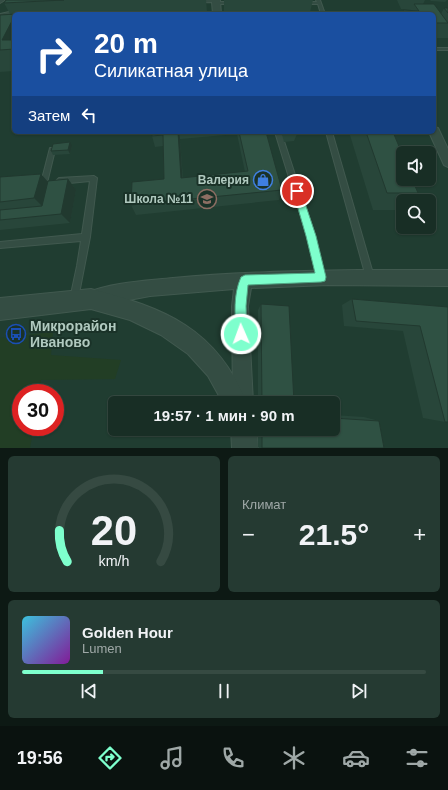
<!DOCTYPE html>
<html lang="ru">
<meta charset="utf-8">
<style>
body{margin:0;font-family:Arial,sans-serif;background:#253a32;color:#f1f3f6;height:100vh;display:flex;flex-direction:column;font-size:15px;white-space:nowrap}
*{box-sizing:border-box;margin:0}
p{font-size:13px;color:#9fa8a7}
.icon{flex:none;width:22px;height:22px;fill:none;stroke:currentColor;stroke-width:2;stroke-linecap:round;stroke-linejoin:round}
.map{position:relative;height:448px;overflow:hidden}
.drawer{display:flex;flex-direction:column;gap:8px;padding:8px;background:#0d1914;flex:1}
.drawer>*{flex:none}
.banner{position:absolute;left:12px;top:12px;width:424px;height:122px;border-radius:6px;box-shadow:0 1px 3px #0004,0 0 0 1px #364a42;background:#1a4fa0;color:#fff;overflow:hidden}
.buttons{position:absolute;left:396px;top:146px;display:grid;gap:8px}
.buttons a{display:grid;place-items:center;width:40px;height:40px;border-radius:6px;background:#182e25;box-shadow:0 1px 3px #0004,0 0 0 1px #364a42;font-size:20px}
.speed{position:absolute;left:12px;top:384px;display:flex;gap:8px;font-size:20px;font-weight:700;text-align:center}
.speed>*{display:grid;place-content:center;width:52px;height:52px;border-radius:50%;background:#182e25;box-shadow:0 1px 3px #0004,0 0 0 1px #364a42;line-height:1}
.speed .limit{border:6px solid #d22;background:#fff;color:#111}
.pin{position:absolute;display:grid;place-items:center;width:34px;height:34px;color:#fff;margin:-17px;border:2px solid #fff;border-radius:50%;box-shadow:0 1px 4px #0007}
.me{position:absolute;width:44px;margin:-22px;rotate:358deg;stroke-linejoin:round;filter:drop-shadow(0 0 3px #0008)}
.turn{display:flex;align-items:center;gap:14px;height:84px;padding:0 16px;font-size:18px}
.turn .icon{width:52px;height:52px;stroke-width:2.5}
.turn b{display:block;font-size:28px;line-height:34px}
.then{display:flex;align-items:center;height:38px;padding:0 16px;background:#0003;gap:8px;font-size:15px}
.big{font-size:30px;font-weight:800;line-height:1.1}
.drawer .widget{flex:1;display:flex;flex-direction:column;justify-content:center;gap:6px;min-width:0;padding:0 14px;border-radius:6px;background:#253a32}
.drawer .dial{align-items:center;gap:0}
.dial svg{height:104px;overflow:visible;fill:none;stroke:#364a42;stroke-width:7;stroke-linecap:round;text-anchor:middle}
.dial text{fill:#f1f3f6;stroke:none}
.song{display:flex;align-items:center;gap:12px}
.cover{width:48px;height:48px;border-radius:6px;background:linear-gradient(135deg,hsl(190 70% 55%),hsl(290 70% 35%))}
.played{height:4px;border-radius:2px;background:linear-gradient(90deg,#7effcd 20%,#364a42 20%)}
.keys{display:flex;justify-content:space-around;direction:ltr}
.heat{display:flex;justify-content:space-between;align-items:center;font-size:22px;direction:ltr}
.drawer .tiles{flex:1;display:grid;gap:8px;grid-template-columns:1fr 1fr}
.widget:last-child{grid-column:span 2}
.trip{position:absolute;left:108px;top:396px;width:232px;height:40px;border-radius:6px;background:#182e25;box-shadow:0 1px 3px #0004,0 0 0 1px #364a42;font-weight:800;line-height:40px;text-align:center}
.tabs{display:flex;height:64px;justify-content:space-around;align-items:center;background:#0a120f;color:#9fa8a7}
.tabs .icon{width:28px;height:28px}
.tabs .selected{color:#7effcd}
.tabs b{font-size:18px;color:#f1f3f6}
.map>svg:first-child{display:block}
.green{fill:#223e25}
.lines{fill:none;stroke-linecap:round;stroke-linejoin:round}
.service-casing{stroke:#41594f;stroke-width:2}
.minor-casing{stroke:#41594f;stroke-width:2}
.tertiary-casing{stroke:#41594f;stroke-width:2}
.service{fill:#344d43;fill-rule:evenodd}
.minor{fill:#344d43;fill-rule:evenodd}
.tertiary{fill:#344d43;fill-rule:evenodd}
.wall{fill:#28463a;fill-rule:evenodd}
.shaded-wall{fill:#21392f}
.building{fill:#2f5143;stroke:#21392f}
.route{fill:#7effcd;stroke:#52a685}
.labels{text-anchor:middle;stroke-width:4;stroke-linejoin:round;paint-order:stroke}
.poi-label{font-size:12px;font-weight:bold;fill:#b0c9bf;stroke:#1a3228;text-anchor:end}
.near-poi-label{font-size:14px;font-weight:bold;fill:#b0c9bf;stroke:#1a3228;text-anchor:start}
</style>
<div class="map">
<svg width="448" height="448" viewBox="0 0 448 448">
<rect width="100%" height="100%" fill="#203d31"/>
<path class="green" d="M53,332l-2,23 70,5 -6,19 -74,1 -2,13h-18v34h13l-4,21h-30v-110z"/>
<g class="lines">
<g class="service-casing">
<g id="service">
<path d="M316,0h4l5,14h-4l-3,-10h-15l-2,-1 2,-1h14z"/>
<path d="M215,2h19l2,1 -2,1h-18l-2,-1z"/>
<rect x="434" y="48" width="14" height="2"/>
<path d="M275,132h6l34,104 10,41 -1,3 -3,1 -3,-1 -1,-3 -10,-41z"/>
<path d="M326,132h6l42,145 -1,3 -3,1 -3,-1 -1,-3z"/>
<path d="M50,148h2l3,2 -8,33 -3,3 -3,-3z"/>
<path d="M94,176l3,2 -7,59 -12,62 -1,3 -3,1 -3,-1 -1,-3 7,-33 4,-25 -81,7v-6l82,-8 8,-53 -31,3 -3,-3 3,-3z"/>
</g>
</g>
<g class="minor-casing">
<g id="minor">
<path d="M0,0h5l-5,3z"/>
<path d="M185,0h35l1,14h-8l-1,-12 -24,1h-3z"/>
<path d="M27,8l4,2 -1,2 -30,6v-4z"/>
<path d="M434,127l4,1 10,21v18l-4,-2 -15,-33h5z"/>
<path d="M358,270h90v16l-120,-1 -77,3 -3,18 5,97h-20l-1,-97 2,-17 -84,7 -58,11 -6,-2 -2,-6 2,-6c27,-11 59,-12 87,-15 62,-6 123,-7 185,-8z"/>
</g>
</g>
<g class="tertiary-casing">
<g id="tertiary">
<path d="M91,289c74,19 125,39 156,114h-24l-15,-27 -20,-22 -27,-19 -31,-15 -39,-11 -91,11v-22z"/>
<path d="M231,429h26l1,19h-26z"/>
</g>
</g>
<use href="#service" class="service"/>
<use href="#minor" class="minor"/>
<use href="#tertiary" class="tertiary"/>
</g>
<g class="wall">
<path d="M6,0h200l1,12 -32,2h-161v57l-14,1v-57l10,-1 -6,-11z"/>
<path d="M224,0h89l-3,12 -86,-1z"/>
<path d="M397,0h28l-2,4 18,10 3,-6h4v30h-14v-24h-33l2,-4 8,1v-1l-10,-1z"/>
<path d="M430,0h17l-2,2 -14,-1z"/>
<path d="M152,132h114l16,58 -3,10 -143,15 -5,-10 33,-26 -1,-33 -8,1 -3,-11zM237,134l8,38 -62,6 -3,-39z"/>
<path d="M281,132h15l1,2 -3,7 -10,1z"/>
<path d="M349,132h44l25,61 -7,8h-8v7l-2,2h-28z"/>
<path d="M72,146l-2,8 -17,1 -2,-4z"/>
<path d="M0,177l48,4 20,-2 8,11 -6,33 -70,7z"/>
<path d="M352,299l96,8 -3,115 -22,-4 -20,-87 -59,-5 -2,-21z"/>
<path d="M261,304l33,99h-36v-93z"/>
<path d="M333,415l31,2 15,4 5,27h-125l-1,-1v-18h75z"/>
</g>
<g class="shaded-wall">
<path d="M14,17v32l-12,-9z"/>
<path d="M178,132h1l1,7 3,49 -2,-10z"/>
<path d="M70,142l2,4 -2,8 -2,-4z"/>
<path d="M41,174l16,18 -6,23 -17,-17z"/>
<path d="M68,179l8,11 -6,33 -9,-9z"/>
</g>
<g class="building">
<path d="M6,0h58l-60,3z"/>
<path d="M414,4h20l14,19h-14v-9h-29l-2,-4 16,1z"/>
<path d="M444,8h4v5z"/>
<path d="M14,14v3l-12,23h12v9l-14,1v-35l16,-1z"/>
<path d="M152,132h26l3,46 67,-7 -9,-39h27l16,58 -151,15 1,-23 32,-3 -1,-44 -11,1z"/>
<path d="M285,132h11l1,2h-11z"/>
<path d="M366,132h27l10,24v23h9l6,14h-31z"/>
<path d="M70,142l-2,8 -17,1 2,-7z"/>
<path d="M41,174l-7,24 -34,4v-25z"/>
<path d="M68,179l-7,35 -61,6v-10l42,-4 6,-25z"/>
<path d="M352,299l96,8v115h-3l-25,-96 -64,-5z"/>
<path d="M261,304l28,2 5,97h-32z"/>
<path d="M333,418l46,3 5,27h-122v-19h71z"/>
</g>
<path class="route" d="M297,188l4,3 15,45 10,41 -1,4 -4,1 -73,3 -2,21 1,28 -2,4 -4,1 -4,-1 -1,-4c-1,-20 -3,-39 5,-57l4,-2 70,-2 -9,-37 -13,-45z"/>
<defs>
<g id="shop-ring" transform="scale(1)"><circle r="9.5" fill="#1a3228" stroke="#3f7fe0" stroke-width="1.5"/><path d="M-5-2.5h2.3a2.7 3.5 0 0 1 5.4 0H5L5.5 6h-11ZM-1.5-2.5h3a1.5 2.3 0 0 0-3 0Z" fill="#3f7fe0"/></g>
<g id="school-ring" transform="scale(1)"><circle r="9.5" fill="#1a3228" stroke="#8d6e63" stroke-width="1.5"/><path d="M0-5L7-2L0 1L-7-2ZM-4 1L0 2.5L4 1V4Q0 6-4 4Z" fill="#8d6e63"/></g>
<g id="bus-ring" transform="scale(1)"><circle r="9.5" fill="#1a3228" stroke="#1a4fb4" stroke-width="1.5"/><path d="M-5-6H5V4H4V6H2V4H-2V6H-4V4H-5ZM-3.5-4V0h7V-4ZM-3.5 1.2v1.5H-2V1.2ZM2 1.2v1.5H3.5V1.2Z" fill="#1a4fb4"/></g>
</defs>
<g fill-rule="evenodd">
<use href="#shop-ring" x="263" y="180"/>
<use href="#school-ring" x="207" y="199"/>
<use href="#bus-ring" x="16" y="334"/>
</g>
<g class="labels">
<g class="poi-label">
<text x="249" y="184">Валерия</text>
<text x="193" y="203">Школа №11</text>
</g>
<g class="near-poi-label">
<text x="30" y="331">Микрорайон<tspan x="30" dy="16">Иваново</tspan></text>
</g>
</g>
</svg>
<div class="buttons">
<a><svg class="icon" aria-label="sound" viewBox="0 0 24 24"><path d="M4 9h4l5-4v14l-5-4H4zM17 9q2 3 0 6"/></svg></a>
<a><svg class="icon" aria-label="search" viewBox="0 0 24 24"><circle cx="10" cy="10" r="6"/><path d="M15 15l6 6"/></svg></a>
</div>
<div class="speed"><div class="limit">30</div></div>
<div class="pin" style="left:297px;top:191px;background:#d93025"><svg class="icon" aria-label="arrive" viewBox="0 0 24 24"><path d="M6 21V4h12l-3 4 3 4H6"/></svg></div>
<svg class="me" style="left:241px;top:334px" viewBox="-20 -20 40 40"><circle r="17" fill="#7effcd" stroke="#fff" stroke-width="3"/><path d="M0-11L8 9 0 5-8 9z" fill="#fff"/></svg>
<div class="trip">19:57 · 1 мин · 90 m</div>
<div class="banner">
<div class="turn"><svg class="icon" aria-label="right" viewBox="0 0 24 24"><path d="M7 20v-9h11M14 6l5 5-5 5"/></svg><div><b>20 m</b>Силикатная улица</div></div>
<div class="then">Затем<svg class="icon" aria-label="left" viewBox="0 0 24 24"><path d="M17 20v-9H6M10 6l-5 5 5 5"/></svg></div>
</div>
</div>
<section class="drawer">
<div class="tiles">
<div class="widget dial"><svg viewBox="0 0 100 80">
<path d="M14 69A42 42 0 1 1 86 69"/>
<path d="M14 69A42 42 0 0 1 8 45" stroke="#7effcd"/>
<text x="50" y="56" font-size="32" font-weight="700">20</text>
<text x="50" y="72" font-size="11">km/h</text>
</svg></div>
<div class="widget"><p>Климат</p>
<div class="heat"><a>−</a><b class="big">21.5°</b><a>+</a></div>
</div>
<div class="widget">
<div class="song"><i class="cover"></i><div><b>Golden Hour</b><p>Lumen</p></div></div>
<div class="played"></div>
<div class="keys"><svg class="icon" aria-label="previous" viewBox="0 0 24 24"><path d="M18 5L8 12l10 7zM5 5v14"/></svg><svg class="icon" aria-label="pause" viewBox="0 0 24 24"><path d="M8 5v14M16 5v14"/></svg><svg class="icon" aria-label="next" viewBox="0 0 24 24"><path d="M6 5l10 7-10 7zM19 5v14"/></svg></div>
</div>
</div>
</section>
<nav class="tabs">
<b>19:56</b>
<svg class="icon selected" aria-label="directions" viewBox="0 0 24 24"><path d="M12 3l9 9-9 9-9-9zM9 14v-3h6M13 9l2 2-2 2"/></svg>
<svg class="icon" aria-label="music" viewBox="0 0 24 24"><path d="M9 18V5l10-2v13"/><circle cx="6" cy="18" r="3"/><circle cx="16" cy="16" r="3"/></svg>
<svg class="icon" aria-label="phone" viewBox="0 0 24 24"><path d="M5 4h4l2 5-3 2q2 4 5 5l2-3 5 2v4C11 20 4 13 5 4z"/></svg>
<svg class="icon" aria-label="climate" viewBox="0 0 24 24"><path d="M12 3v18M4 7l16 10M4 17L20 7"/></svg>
<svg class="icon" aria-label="car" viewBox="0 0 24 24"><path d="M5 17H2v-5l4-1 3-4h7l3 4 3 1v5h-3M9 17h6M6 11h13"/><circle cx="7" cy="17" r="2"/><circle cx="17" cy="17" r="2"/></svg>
<svg class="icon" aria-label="filters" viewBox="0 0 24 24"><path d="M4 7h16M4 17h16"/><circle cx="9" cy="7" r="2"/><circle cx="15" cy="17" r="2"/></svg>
</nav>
